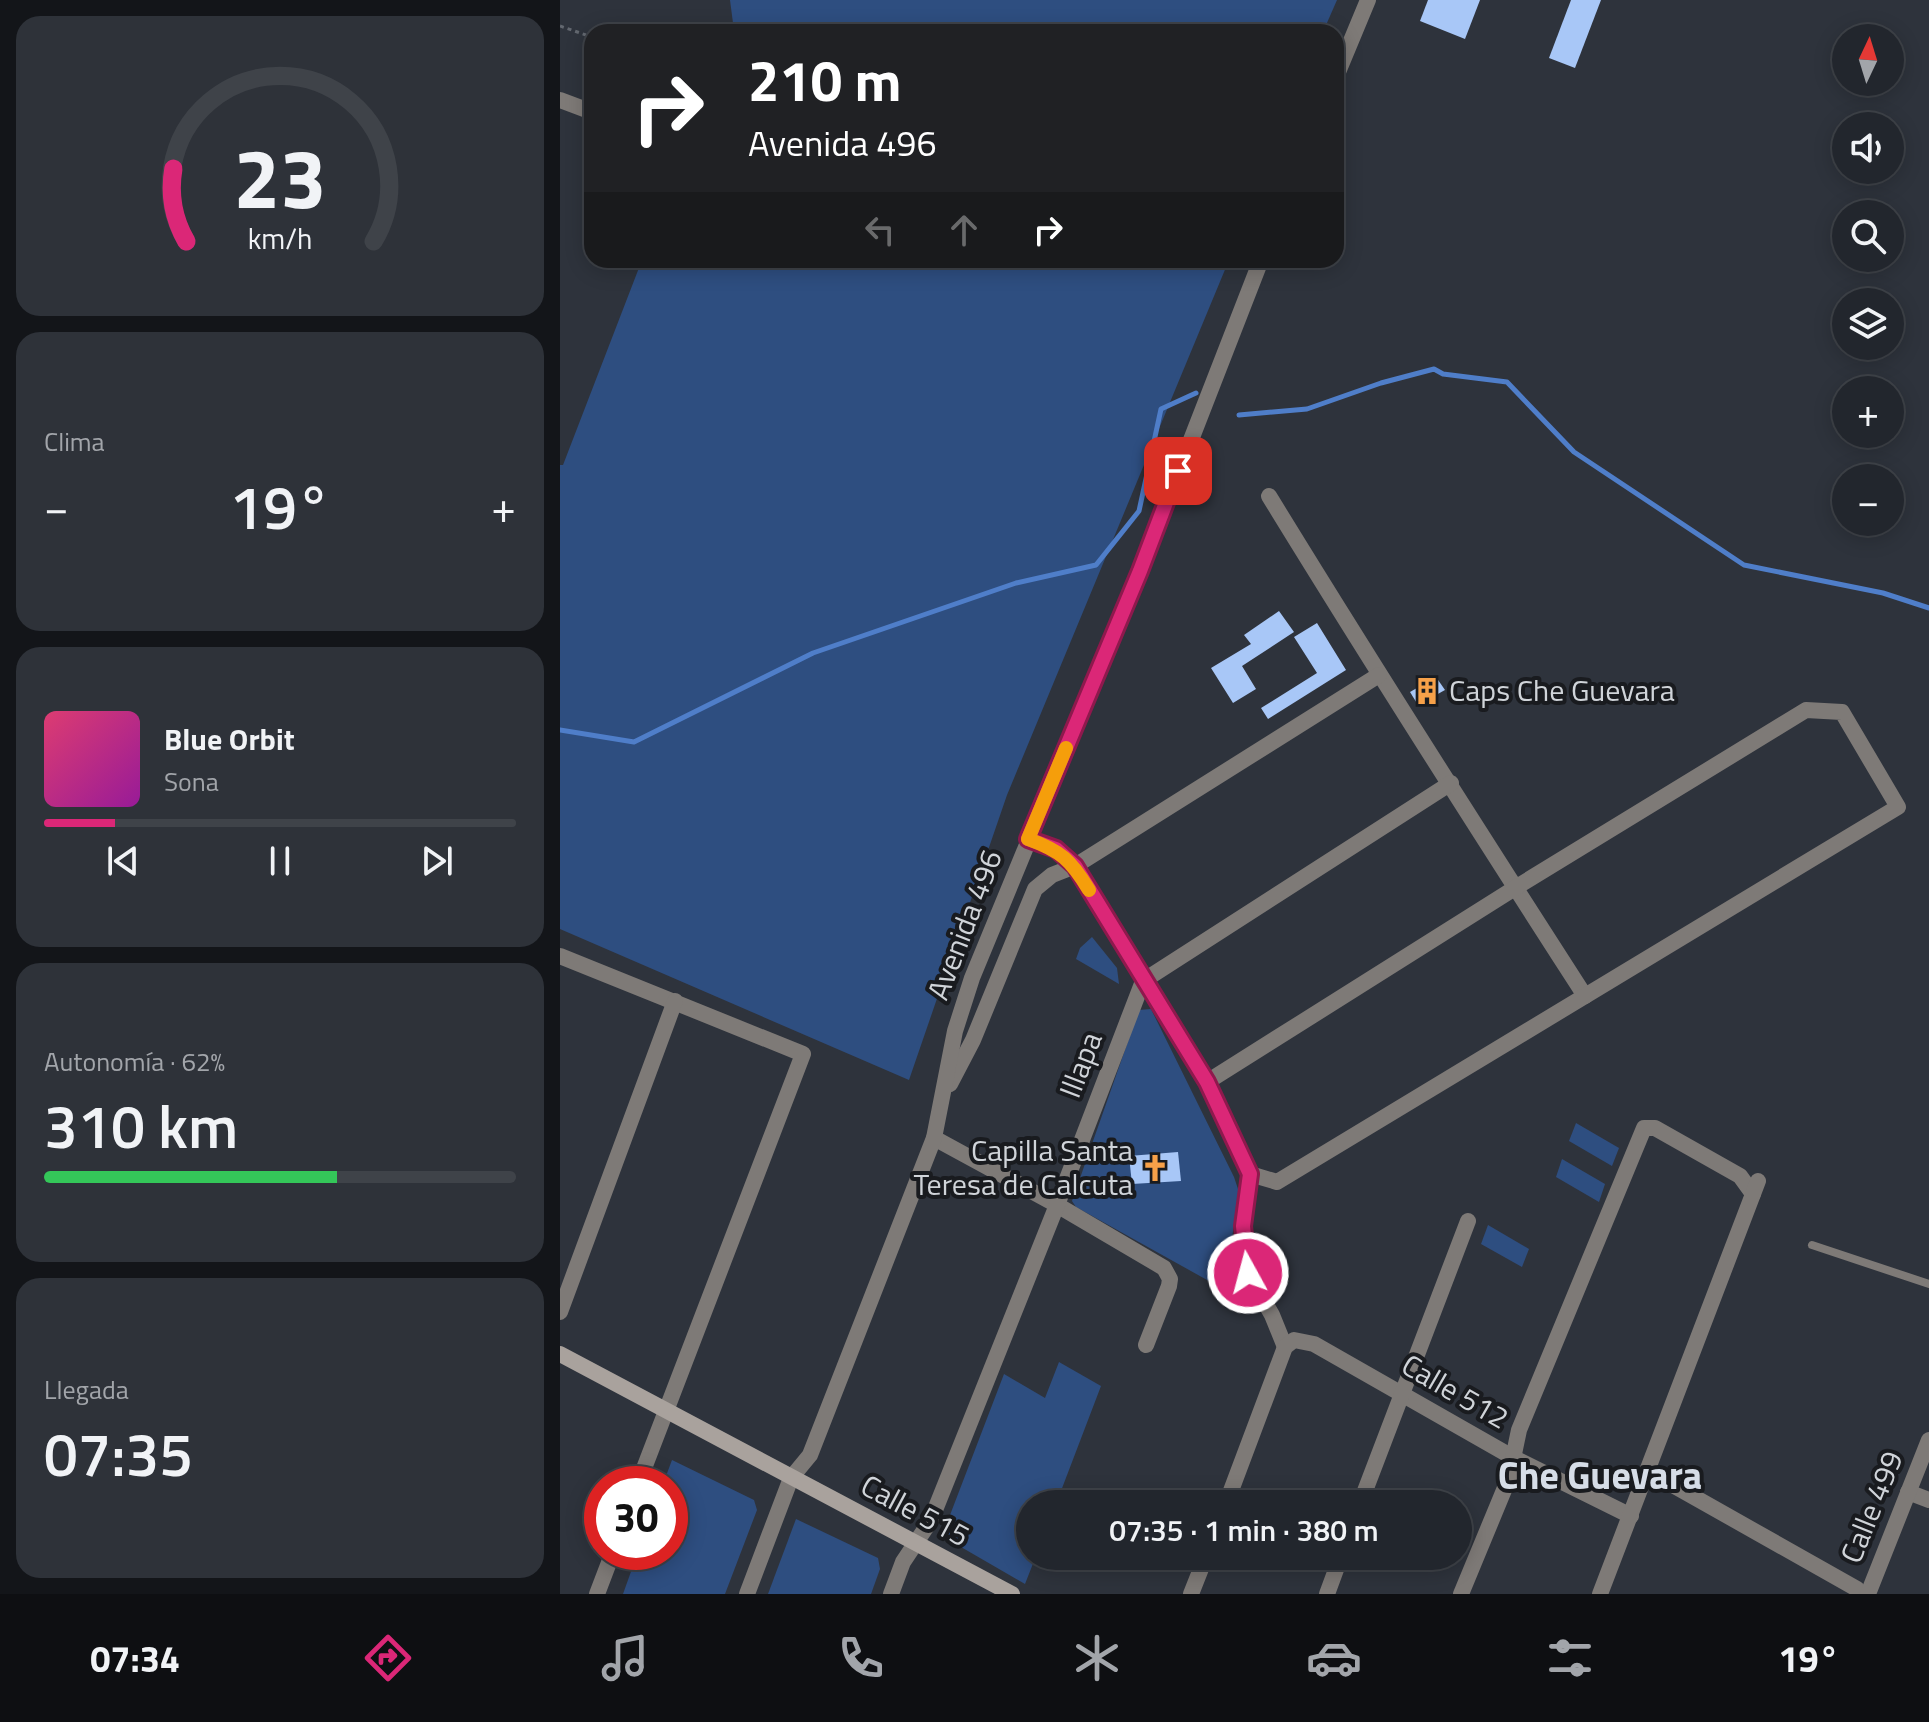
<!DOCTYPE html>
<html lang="es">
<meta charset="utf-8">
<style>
body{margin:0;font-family:"Titillium Web",sans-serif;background:#2e3239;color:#f1f3f6;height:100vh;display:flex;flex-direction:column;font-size:30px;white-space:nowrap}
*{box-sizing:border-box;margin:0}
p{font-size:26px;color:#a2a5aa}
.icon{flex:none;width:44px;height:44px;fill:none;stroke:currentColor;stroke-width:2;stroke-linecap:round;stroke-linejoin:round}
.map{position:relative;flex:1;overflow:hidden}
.sheet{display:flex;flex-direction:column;gap:16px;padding:16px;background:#131519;width:560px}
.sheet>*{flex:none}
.top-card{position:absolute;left:24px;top:24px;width:760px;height:244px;border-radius:24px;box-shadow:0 4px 20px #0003,0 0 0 2px #3f4349;background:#202124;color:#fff;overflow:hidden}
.needle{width:52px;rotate:4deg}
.buttons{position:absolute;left:1272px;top:24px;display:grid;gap:16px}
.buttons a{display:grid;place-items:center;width:72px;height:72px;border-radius:50%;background:#22262d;box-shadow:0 4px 20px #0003,0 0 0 2px #3f4349;font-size:40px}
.speed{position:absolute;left:24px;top:1466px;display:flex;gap:16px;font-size:40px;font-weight:700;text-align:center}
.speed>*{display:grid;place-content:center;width:104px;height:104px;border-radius:50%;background:#22262d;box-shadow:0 4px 20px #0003,0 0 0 2px #3f4349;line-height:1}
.speed .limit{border:12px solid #d22;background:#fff;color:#111}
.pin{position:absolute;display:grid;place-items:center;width:68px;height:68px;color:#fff;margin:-34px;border-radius:16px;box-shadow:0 4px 12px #0006}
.me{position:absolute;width:88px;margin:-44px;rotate:353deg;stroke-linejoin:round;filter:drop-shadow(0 0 6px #0008)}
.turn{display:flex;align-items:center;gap:28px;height:168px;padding:0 32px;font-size:36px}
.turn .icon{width:104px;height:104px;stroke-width:2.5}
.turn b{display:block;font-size:56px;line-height:68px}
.lanes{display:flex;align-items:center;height:76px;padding:0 32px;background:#0003;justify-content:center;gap:40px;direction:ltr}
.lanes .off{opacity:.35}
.big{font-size:60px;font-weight:600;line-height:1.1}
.sheet .card{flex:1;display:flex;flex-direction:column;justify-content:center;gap:12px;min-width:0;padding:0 28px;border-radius:24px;background:#2e3239}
.sheet .dial{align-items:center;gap:0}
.dial svg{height:208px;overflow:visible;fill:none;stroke:#3f4349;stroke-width:7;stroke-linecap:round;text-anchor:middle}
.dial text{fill:#f1f3f6;stroke:none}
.song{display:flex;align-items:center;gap:24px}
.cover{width:96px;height:96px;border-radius:12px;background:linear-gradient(135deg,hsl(340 70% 55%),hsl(300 70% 35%))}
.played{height:8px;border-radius:4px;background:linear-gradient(90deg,#db2777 15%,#3f4349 15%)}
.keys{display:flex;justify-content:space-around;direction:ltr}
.heat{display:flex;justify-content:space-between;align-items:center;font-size:44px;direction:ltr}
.charge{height:12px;border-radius:6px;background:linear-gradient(90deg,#34c759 62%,#3f4349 0)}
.trip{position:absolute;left:456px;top:1490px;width:456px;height:80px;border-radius:40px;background:#22262d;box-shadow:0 4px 20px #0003,0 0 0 2px #3f4349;font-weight:600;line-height:80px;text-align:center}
.tabs{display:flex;height:128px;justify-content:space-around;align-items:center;background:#0e0f12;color:#a2a5aa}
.tabs .icon{width:56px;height:56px}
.tabs .selected{color:#db2777}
.tabs b{font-size:36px;color:#f1f3f6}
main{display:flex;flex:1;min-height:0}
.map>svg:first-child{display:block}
.green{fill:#2e4e80}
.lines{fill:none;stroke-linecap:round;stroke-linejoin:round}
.stream{stroke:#4f7ec9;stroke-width:5}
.building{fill:#a8c7f7}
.path{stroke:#636870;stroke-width:3;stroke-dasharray:4 4;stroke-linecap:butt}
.lane{stroke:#7e7a77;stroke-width:8}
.street{stroke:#7e7a77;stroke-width:16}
.secondary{stroke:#a9a29d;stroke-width:16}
.route-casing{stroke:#8e194d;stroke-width:20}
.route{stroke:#db2777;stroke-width:14}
.slow{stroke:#f59e0b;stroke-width:14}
.labels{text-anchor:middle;stroke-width:8;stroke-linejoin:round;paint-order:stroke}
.poi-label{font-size:30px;fill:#d0d4d9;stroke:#191b1f;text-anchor:start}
.street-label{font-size:30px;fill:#d0d4d9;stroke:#191b1f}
.district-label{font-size:38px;font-weight:bold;fill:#d6dde7;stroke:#191b1f}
</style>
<main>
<section class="sheet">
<div class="card dial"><svg viewBox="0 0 100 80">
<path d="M14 69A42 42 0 1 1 86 69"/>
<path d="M14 69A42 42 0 0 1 9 41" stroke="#db2777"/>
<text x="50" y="56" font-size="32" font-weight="700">23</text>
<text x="50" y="72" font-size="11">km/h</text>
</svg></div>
<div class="card"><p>Clima</p>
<div class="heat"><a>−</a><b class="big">19°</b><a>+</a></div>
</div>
<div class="card">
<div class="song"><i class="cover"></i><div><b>Blue Orbit</b><p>Sona</p></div></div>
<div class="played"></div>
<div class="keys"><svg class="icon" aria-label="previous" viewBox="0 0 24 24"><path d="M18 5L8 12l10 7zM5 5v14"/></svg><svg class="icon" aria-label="pause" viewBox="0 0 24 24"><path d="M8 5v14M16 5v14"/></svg><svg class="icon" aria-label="next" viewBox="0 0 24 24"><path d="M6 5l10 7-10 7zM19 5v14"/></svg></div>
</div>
<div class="card"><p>Autonomía · 62%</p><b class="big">310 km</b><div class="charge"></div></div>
<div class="card"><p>Llegada</p><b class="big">07:35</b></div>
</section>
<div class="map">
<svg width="1369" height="1594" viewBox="0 0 1369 1594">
<rect width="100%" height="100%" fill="#2e333c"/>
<g class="green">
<path d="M170,0h607l-14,32h-593l3,-9z"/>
<path d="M82,260h587l-222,535 -98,285 -349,-151v-464h3z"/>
<path d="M532,937l25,31 2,16 -43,-25 4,-11z"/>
<path d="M591,1009l83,168 5,15 -11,72 8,5 13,27 -6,4 -167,-93 -4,-6 67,-191z"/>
<path d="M1016,1123l43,25 -7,18 -43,-25z"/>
<path d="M1002,1159l43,25 -6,18 -43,-25z"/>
<path d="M928,1225l41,24 -7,18 -41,-23z"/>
<path d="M499,1362l42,24 -45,118h-26v52h6l-11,28 -83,-48 62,-162 41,24z"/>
<path d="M112,1460l82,40 3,10 -32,84h-102l15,-42h32v-68h-7z"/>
<path d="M236,1519l82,39 2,11 -9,25h-103z"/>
</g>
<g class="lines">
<g class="stream">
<path d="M679,415l68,-6 74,-26 53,-14 9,5 64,8 67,70 170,113 139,28 46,15"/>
<path d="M0,730l74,12 179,-89 203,-70 80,-18 43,-54 22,-102 35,-16"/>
</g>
</g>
<g class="building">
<path d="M868,0h52l-15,39 -45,-18z"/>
<path d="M1011,0h30l-26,68 -26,-10z"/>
<path d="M719,611l15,21 -52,34 14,23 -23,14 -22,-35 40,-24 -7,-9z"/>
<path d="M757,623l29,47 -78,49 -7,-11 56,-35 -23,-36z"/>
<path d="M876,677l9,13 -27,15 -8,-13z"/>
<path d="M618,1152l3,29 -49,3 -3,-28z"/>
</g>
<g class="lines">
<path class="path" d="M0,26l26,9"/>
<path class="lane" d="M1252,1245l117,39"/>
<g class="street">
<path d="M776,77l32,-77"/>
<path d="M0,100l32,12"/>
<path d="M709,496c103,168 209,334 316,500"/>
<path d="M468,839l28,10 19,17 132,216 43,92 27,8 621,-375 -56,-95 -36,-2 -291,178 -308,194"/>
<path d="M0,956l243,98 -165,430"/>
<path d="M390,1084l23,-44 62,-151 17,-14 23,-9 304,-191"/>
<path d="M374,1138l123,67 107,63 6,11 -1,7 -23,59"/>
<path d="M690,1174l-7,52 5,47 24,42 13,32"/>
<path d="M0,1312l115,-311"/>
<path d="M1086,1479l25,5 186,105 3,5"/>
<path d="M1348,1492l21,8"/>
<path d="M666,1504l59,-157 9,-7 20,4 200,114 117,58"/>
<path d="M800,1504l108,-283"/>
<path d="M37,1594l16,-42"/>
<path d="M187,1594l44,-116 19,-23 124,-317 21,-107 17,-53 168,-407 121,-311"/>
<path d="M331,1594l12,-32 28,-42 126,-315 86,-224 308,-198"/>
<path d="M631,1594l15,-38"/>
<path d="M767,1594l14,-38"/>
<path d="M901,1594l48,-116 10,-48 125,-302h11l85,48 13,18"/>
<path d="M1040,1594l158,-413"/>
<path d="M1308,1594l61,-154"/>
</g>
<path class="secondary" d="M0,1354l452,240"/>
</g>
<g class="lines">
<g class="route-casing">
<path id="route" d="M618,471l-38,100 -112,268 28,10 19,17 132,216 43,92 -7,52 5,47"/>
</g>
<use href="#route" class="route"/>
<path class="slow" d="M506,748l-38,91c33,12 43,21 61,51"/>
</g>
<defs>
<g id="building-bare" transform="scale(2.16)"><path d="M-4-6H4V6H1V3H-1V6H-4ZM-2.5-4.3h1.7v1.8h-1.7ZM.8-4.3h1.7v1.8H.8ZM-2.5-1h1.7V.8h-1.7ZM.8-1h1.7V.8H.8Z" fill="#f7a149" stroke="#191b1f" stroke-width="2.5" paint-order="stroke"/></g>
<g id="church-bare" transform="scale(2.16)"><path d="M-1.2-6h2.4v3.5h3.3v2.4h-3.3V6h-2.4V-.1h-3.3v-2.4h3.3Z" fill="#f7a149" stroke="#191b1f" stroke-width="2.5" paint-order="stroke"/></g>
</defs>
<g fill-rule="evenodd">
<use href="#building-bare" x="867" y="691"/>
<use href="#church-bare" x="595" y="1168"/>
</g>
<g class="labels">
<g class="poi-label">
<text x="889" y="701">Caps Che Guevara</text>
<text x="573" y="1161" text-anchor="end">Capilla Santa<tspan x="573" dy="34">Teresa de Calcuta</tspan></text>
</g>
<g class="street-label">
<text transform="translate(405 925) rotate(-69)" y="10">Avenida 496</text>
<text transform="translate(521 1065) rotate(-69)" y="10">Illapa</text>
<text transform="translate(895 1392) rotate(30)" y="10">Calle 512</text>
<text transform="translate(1312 1507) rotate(-68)" y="10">Calle 499</text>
<text transform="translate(355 1511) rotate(28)" y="10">Calle 515</text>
</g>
<g class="district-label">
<text x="1040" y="1489">Che Guevara</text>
</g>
</g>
</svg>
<div class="buttons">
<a><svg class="needle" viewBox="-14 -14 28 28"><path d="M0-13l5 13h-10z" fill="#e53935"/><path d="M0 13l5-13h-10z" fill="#a2a5aa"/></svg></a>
<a><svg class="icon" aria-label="sound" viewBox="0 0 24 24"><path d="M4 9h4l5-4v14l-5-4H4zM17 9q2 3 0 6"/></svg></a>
<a><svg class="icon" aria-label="search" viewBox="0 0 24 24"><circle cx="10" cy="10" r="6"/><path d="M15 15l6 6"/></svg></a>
<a><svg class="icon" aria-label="layers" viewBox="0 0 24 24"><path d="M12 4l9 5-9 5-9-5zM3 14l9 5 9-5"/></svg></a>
<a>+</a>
<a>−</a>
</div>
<div class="speed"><div class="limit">30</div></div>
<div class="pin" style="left:618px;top:471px;background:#d93025"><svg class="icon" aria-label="arrive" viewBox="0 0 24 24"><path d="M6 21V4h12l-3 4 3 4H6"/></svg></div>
<svg class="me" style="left:688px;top:1273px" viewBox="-20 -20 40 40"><circle r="17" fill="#db2777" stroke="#fff" stroke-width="3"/><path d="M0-11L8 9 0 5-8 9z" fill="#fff"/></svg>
<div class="trip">07:35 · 1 min · 380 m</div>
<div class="top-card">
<div class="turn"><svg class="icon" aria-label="right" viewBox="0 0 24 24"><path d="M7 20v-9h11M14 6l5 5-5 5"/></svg><div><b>210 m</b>Avenida 496</div></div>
<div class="lanes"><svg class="icon off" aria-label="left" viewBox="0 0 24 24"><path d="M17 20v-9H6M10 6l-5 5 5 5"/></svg><svg class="icon off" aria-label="ahead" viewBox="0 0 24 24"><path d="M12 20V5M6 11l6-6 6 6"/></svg><svg class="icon" aria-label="right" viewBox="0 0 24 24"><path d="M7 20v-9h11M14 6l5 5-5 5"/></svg></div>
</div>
</div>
</main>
<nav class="tabs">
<b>07:34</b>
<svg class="icon selected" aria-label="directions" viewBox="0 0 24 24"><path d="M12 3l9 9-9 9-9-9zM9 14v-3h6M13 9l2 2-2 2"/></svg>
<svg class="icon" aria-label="music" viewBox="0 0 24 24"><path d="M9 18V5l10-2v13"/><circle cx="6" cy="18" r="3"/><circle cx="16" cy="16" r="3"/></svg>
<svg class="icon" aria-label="phone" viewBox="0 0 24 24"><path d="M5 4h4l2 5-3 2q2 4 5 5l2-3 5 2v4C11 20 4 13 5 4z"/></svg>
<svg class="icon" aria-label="climate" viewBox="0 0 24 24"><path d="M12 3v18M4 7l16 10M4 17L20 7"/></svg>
<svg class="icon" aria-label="car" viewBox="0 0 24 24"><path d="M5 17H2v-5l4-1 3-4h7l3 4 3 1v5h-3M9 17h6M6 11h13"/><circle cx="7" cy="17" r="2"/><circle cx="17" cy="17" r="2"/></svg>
<svg class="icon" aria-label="filters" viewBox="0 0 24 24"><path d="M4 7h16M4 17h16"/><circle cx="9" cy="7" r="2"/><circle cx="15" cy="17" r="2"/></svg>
<b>19°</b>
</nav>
